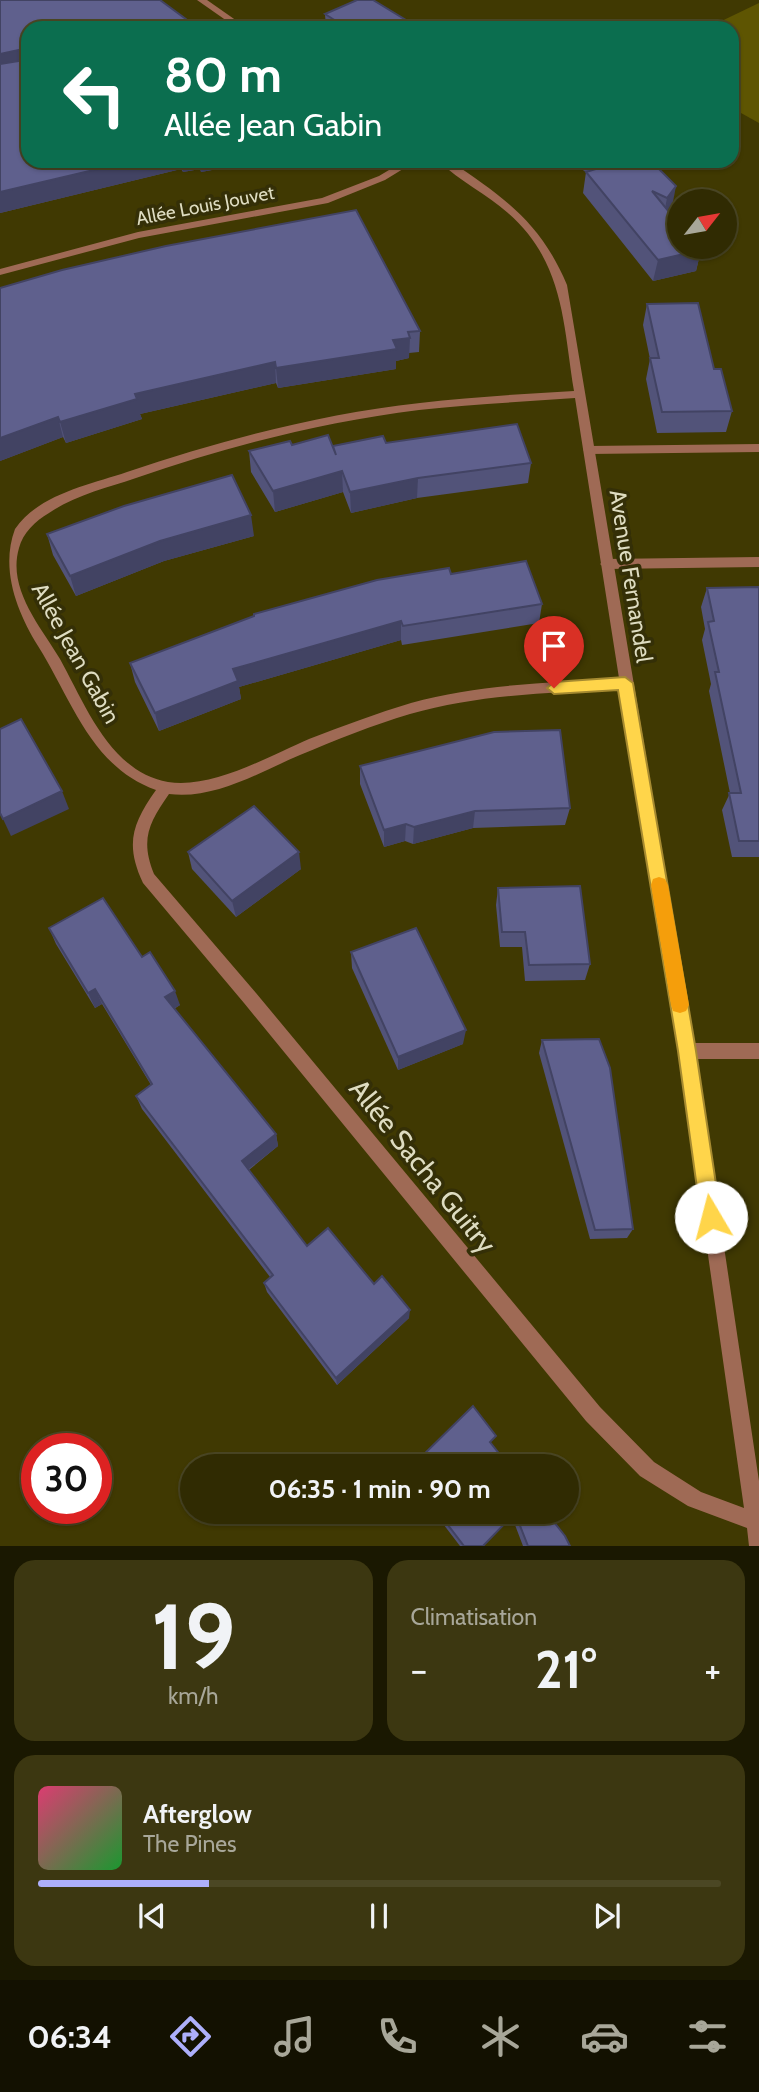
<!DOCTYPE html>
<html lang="fr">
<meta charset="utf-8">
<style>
body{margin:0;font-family:Cabin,sans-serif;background:#3c3711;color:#f1f3f6;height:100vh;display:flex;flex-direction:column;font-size:26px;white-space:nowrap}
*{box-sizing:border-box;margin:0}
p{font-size:23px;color:#a8a799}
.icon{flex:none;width:38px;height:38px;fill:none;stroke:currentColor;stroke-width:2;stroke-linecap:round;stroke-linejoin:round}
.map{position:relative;height:1546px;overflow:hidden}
.sheet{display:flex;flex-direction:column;gap:14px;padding:14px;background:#1a1801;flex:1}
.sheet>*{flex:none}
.banner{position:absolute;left:21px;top:21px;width:718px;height:147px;border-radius:21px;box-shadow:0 2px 5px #0004,0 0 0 2px #4b4724;background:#0b6e4f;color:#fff;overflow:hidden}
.needle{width:46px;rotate:59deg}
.buttons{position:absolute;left:667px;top:189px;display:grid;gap:14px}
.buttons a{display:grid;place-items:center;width:70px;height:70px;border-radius:50%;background:#302b02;box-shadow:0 2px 5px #0004,0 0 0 2px #4b4724;font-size:35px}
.speed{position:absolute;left:21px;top:1433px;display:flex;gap:14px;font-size:35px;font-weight:700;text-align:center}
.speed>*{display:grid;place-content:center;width:91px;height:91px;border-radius:50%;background:#302b02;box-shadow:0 2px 5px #0004,0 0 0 2px #4b4724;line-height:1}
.speed .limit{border:10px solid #d22;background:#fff;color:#111}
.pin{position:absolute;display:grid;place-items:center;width:60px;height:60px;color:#fff;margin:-72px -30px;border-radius:50% 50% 50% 0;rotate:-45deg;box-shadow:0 0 7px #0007}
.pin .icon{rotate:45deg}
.me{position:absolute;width:77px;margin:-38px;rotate:352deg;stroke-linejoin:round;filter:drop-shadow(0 0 5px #0008)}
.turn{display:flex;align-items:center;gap:24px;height:147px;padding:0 28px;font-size:32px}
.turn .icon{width:91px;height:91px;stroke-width:2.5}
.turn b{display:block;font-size:49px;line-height:60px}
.big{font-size:52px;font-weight:700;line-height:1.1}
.sheet .card{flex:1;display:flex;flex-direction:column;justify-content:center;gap:10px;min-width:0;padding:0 24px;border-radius:21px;background:#3c3711}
.sheet .dial{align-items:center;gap:0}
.dial b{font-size:91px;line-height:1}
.song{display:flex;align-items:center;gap:21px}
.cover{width:84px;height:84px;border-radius:10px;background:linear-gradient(135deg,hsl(340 70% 55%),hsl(130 70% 35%))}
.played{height:7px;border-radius:4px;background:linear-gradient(90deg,#adaffb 25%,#4b4724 25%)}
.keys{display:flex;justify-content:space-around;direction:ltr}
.heat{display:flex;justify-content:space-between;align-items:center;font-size:38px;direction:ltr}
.sheet .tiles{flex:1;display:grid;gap:14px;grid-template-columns:1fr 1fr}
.card:last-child{grid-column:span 2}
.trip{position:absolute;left:180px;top:1454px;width:399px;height:70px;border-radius:35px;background:#302b02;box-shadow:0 2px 5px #0004,0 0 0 2px #4b4724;font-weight:700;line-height:70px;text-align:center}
.tabs{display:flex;height:112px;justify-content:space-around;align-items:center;background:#131101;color:#a8a799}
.tabs .icon{width:49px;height:49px}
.tabs .selected{color:#adaffb}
.tabs b{font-size:32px;color:#f1f3f6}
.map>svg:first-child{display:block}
.green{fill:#5e5502}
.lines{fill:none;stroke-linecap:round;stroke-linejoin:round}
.service{fill:#9f6a55;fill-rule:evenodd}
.minor{fill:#9f6a55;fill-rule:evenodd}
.wall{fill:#525379}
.shaded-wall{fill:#424363}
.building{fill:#5f608d;stroke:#424363;stroke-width:2}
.route{fill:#ffd54a;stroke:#a68a30;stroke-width:2}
.slow{fill:#f59e0b}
.labels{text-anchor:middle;stroke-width:7;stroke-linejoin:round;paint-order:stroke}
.far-street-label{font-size:19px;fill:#dedcc1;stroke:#342f07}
.street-label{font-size:23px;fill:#dedcc1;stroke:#342f07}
.near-street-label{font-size:28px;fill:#dedcc1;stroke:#342f07}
</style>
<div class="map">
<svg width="759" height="1546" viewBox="0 0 759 1546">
<rect width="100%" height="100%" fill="#403902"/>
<path class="green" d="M759,3v120l-27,-15v-80h-25z"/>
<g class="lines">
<g class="service">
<path d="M759,444v8l-170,2 -6,-4 6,-4z"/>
<path d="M759,557v10l-153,2 -6,-5 6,-5z"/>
</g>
<g class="minor">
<path d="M197,0h10l40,28h-10z"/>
<path d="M404,161h12l-31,19 -57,23 -189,35 -139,37v-6l138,-37 184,-34 57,-22z"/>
<path d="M439,161h11c55,37 91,62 117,124l127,758h65v16h-63l63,422v65h-10l-2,-18 -59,-22 -48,-30 -54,-55 -342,-418 -101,-120c-18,-39 -11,-59 13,-93 -65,-23 -84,-90 -118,-144 -21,-34 -38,-77 -23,-117 24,-35 74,-44 112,-57 95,-32 193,-58 293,-69 51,-6 102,-9 154,-12 -11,-68 -10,-129 -66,-178 -21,-19 -49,-32 -69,-52zM575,398l44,280c-70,5 -140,6 -208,25 -34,10 -68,23 -102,36 -40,17 -96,50 -141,43 -58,-10 -83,-78 -108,-123 -19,-32 -53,-70 -41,-111 4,-15 16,-27 30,-35 26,-18 58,-25 87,-35 92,-32 187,-56 283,-68 52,-6 104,-8 156,-12zM621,689l58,362 65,457 -43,-16 -47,-30 -54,-55 -344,-414 -102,-119c-14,-35 -5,-51 15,-80 45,6 91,-22 131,-39 36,-15 73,-30 110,-41 69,-20 140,-21 211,-25z"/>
</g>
</g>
<g class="wall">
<path d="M0,0h160l-132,161h234l-61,11 -1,-3 -17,3 -2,-3 -181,44z"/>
<path d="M325,14l94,14h-93z"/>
<path d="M289,161h23l-13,7z"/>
<path d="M568,161h83l21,46 -3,4 32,39 -5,21 -43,10 -70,-88 3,-21z"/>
<path d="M0,288l420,43 -1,21 -10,1v5l-13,3v8l-118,19 -2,-5 -136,31 2,5 -76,24 -3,-6 -63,24z"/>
<path d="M647,304l67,65 18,42 -6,21 -69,1 -11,-54 4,-20 -7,-34z"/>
<path d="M386,443l145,20 -3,20 -111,15 -66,15 -8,-21 -68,20 -24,-40 -2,-21 43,-6 41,2z"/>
<path d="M47,534l207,2 -90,25 -88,35 -23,-41z"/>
<path d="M451,574l91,30 -3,19 -137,22 -1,-5 -162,47 2,12 -82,32 -24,-49 -5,-19z"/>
<path d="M759,587v270h-27l-10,-47 8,-17 -21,-102 2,-7 -9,-44 3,-11 -4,-22 6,-19z"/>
<path d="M360,766l210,42 -5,17 -92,3 -60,16 -8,-3 -21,6 -24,-63z"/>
<path d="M188,852l113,17 -65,48 -44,-48z"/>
<path d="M498,888l92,76 -5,16 -60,1 -3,-34h-22l-4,-42z"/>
<path d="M49,928l93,29 38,48 -6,4 102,125 2,12 -29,24 58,76 67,38 35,34 -72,67 -70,-93 -3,-9 6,-6 -128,-168 -6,-13 15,-11 -49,-81 -7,4 -39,-64z"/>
<path d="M351,952l112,92 -65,26 -46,-102z"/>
<path d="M542,1040l91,189 -6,9 -37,1 -51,-186z"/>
<path d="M434,1512h112l24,34h-47l-11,-29 -29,29h-23z"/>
</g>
<g class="shaded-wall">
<path d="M23,49l4,18 -27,6v-19z"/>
<path d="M132,161h48l1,8 -181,44v-21z"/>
<path d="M181,161h18l1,8 -17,3z"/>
<path d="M200,161h62l-61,11z"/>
<path d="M299,161h13l-13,7z"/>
<path d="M676,186l-4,21 -9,12 4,-21z"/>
<path d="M701,250l-5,21 -43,10 5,-21z"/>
<path d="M410,338l-1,20 -13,3v8l-118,19 -2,-20 117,-28z"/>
<path d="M275,362l1,21 -136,31 2,5 -76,24 -6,-21 75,-28z"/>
<path d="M58,417l5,20 -63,24v-23z"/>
<path d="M342,471l1,21 -68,20 -2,-21z"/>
<path d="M418,478l-1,20 -66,15 -1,-21z"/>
<path d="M251,515l3,21 -90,25 -88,35 -6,-20 90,-35z"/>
<path d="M401,621v19l-162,47 2,12 -82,32 -4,-18 78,-44z"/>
<path d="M62,791l7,18 -58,27 -8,-17z"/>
<path d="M475,811l-2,17 -60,16 1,-17z"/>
<path d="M406,824l-1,17 -21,6v-17z"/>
<path d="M299,852l2,17 -65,48 -4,-16z"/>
<path d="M95,989l7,15 -7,4 -7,-15z"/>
<path d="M175,991l5,14 -10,6 -5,-14z"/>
<path d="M466,1030l-3,14 -65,26v-13z"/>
<path d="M276,1134l2,12 -33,26 -3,-11z"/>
<path d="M410,1310l-1,8 -72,67 -1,-7z"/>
</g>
<g class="building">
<path d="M0,0h160l38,28h-170v133h104l-132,31v-128l24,-4 2,-9 -3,-2 -23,5z"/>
<path d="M357,0h16l46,28h-72l-22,-14z"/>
<path d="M606,161h45l25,25 -9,12 -15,-7 27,33v23h19l3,3 -43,10 -72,-88 26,-8z"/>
<path d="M356,210l64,121 -12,1 2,6 -17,2 4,9 -121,19 -1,-6 -140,32 2,5 -77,23 -2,-5 -58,21v-150l62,-18 104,-24z"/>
<path d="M698,303l16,66h7l11,42 -70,1 -12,-54h9l-12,-54z"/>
<path d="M517,424l14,39 -113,15 -68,14 -8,-21 -69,20 -24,-40 41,-10 2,4 36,-10 8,20 -3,-9 50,-10 3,7z"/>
<path d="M232,475l19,40 -91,26 -90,35 -23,-42 77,-28z"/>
<path d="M526,561l16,43 -139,22 -2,-5 -168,48 5,12 -83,32 -25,-50 124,-47v-2l123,-34 72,-12 2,6z"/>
<path d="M759,587v254h-20l-10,-48h12l-26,-121h4l-11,-50 6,-1 -7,-33z"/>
<path d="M21,719l41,72 -59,28 -3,-6v-84z"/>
<path d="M560,730l10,78 -95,3 -61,16 -8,-3 -22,6 -24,-64 134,-34z"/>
<path d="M254,806l45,46 -67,49 -44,-49z"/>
<path d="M580,886l10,78 -61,1 -4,-33h-23l-4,-44z"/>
<path d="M103,898l39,59 8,-5 25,39 -10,6 111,137 -34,27 65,85 21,-18 46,56 8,-8 28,34 -74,68 -72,-95 9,-8 -137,-179 16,-12 -57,-95 -7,4 -39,-65z"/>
<path d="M416,928l50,102 -68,27 -47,-105z"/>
<path d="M599,1039l11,29 23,161 -38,1 -53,-190z"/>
<path d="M473,1406l23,30 -6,6 19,24h-97z"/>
<path d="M438,1512h108l19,24 5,10h-42l-13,-33 -32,33h-19z"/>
</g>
<path class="route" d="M625,677l8,6 63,368 25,166 -3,7 -7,3 -7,-3 -3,-7 -23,-166 -60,-361 -64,4 -7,-6 7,-6z"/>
<path class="slow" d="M659,877l6,2 3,6 21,120 -3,6 -6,2 -7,-2 -2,-6 -20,-120 2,-6z"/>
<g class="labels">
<g class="far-street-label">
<text transform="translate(205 205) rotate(-11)" y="7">Allée Louis Jouvet</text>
</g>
<g class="street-label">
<text transform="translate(631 576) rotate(81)" y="8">Avenue Fernandel</text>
<text transform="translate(76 653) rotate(61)" y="8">Allée Jean Gabin</text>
</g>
<g class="near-street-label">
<text transform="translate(423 1166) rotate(51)" y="10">Allée Sacha Guitry</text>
</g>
</g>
</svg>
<div class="buttons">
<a><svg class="needle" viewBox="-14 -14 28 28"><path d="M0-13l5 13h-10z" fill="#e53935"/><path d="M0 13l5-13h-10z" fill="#a8a799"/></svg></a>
</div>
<div class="speed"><div class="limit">30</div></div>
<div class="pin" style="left:554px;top:688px;background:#d93025"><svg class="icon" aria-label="arrive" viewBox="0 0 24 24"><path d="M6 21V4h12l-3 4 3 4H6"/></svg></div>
<svg class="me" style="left:711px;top:1217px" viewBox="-20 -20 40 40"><circle r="19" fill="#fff"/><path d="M0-13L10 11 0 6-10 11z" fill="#ffd54a"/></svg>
<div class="trip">06:35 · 1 min · 90 m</div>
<div class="banner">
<div class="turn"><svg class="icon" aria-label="left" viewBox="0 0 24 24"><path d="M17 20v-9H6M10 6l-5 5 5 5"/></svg><div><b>80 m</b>Allée Jean Gabin</div></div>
</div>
</div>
<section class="sheet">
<div class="tiles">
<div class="card dial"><b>19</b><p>km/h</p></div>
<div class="card"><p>Climatisation</p>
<div class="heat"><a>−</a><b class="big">21°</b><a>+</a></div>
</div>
<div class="card">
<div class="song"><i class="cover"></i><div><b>Afterglow</b><p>The Pines</p></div></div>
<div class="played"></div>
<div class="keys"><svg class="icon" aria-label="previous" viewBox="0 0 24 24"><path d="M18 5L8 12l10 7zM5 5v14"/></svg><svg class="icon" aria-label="pause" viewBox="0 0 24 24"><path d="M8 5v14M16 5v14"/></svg><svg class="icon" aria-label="next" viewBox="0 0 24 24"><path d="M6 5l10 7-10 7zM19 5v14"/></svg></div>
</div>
</div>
</section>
<nav class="tabs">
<b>06:34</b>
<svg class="icon selected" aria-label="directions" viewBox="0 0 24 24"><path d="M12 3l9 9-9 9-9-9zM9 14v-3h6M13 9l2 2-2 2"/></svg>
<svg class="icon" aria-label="music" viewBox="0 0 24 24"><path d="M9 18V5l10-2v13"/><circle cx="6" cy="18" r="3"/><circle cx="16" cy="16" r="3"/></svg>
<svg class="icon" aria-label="phone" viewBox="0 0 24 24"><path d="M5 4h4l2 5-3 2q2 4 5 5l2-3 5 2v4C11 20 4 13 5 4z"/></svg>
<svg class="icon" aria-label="climate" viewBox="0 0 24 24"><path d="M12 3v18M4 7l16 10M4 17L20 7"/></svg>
<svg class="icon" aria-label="car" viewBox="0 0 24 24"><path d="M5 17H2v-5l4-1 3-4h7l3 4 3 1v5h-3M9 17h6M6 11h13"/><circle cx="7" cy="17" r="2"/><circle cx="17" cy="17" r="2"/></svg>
<svg class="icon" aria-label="filters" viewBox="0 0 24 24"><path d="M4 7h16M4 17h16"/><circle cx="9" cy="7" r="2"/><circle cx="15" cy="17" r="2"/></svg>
</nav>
